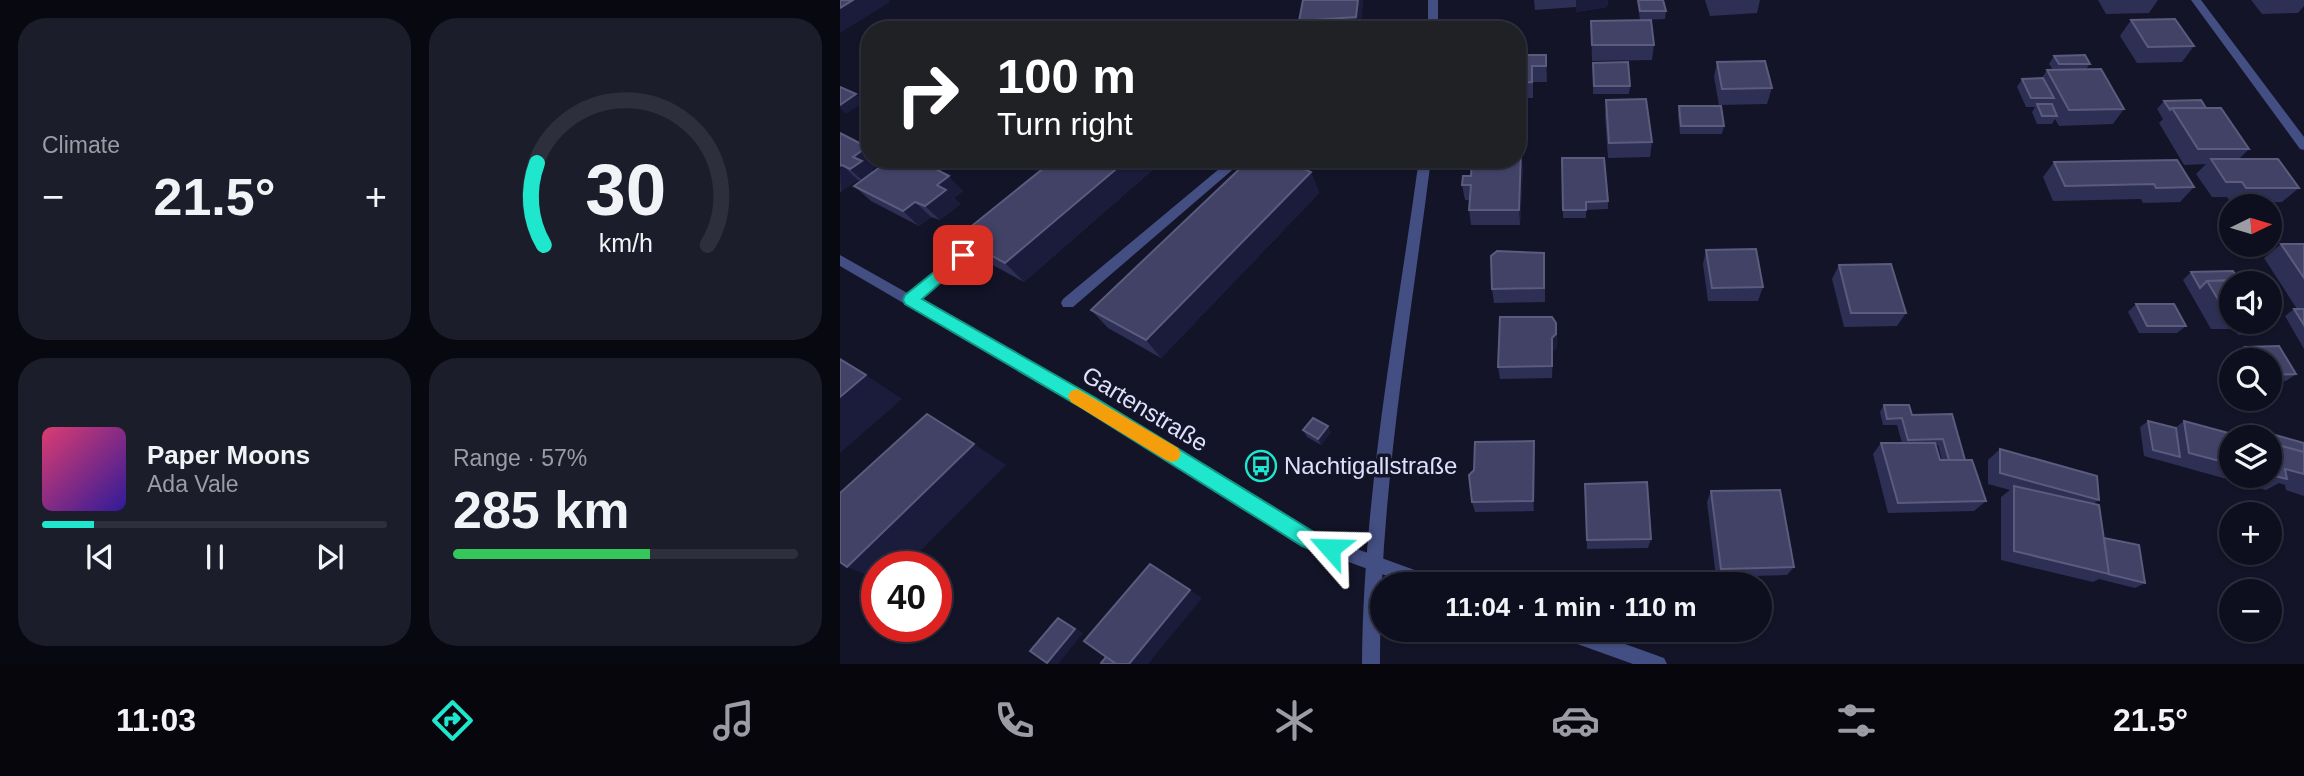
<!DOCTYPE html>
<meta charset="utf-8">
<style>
body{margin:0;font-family:Helvetica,sans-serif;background:#1c1d2b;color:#f1f3f6;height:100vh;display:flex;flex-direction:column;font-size:26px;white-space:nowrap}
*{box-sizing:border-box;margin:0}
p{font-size:23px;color:#9b9ca4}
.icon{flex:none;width:38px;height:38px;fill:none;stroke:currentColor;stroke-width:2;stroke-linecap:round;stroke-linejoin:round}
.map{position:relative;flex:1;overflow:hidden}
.details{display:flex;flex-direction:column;gap:18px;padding:18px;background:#080810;width:840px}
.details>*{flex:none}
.guide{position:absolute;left:21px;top:21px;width:665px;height:147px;border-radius:28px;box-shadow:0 2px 5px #0004,0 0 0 2px #2e2f3c;background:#202124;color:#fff;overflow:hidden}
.needle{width:46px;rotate:85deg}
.tools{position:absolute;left:1379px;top:194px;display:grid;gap:14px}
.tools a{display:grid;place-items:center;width:63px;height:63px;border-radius:50%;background:#0e0f1e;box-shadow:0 2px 5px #0004,0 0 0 2px #2e2f3c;font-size:35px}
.speed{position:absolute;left:21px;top:551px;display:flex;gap:14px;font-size:35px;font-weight:700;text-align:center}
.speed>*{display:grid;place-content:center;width:91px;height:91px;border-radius:50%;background:#0e0f1e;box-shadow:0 2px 5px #0004,0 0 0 2px #2e2f3c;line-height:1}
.speed .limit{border:10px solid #d22;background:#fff;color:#111}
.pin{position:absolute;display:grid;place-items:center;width:60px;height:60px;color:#fff;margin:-30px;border-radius:14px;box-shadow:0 4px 10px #0006}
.me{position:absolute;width:77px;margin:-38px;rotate:295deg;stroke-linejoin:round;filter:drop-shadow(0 0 5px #0008)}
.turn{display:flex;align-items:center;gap:24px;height:147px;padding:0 21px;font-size:32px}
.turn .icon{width:91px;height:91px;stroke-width:2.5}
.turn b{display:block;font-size:49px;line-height:60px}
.big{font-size:52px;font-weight:700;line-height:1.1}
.details .card{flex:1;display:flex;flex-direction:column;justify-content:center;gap:10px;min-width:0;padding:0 24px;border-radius:28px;background:#1c1d2b}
.details .dial{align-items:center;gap:0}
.dial svg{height:182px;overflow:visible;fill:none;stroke:#2e2f3c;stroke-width:7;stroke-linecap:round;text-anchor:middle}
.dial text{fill:#f1f3f6;stroke:none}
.song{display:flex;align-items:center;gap:21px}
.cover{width:84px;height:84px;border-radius:10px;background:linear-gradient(135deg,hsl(340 70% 55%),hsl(250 70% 35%))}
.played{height:7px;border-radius:4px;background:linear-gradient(90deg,#1fe7cd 15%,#2e2f3c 15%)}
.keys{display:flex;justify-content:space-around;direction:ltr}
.heat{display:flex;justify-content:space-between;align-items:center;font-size:38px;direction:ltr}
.charge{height:10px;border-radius:5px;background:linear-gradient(90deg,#34c759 57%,#2e2f3c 0)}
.details .tiles{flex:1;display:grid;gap:18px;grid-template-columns:repeat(2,1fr)}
.trip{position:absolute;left:530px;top:572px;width:402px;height:70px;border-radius:35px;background:#0e0f1e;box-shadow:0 2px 5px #0004,0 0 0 2px #2e2f3c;font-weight:700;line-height:70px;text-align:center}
.menu{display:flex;height:112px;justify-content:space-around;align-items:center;background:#06060c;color:#9b9ca4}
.menu .icon{width:49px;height:49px}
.menu .on{color:#1fe7cd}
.menu b{font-size:32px;color:#f1f3f6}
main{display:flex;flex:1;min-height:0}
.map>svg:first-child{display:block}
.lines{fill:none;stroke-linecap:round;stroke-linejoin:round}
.service{fill:#434f82;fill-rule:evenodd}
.minor{fill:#434f82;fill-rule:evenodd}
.tertiary{fill:#434f82;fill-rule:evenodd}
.wall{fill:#2e2f54;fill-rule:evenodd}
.shaded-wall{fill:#1b1c3b}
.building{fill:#414266;stroke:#5a5b7d;stroke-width:2}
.route{fill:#1fe7cd;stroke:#149685;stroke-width:2}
.slow{fill:#f59e0b}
.labels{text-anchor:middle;stroke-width:7;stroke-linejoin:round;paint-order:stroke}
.street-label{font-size:24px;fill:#dee1fb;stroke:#131428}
.poi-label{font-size:24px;fill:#dee1fb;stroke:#131428;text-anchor:start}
</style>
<main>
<section class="details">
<div class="tiles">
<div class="card"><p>Climate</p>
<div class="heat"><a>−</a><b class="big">21.5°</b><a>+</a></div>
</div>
<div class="card dial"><svg viewBox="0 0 100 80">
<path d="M14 69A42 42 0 1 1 86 69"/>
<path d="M14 69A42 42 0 0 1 11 33" stroke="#1fe7cd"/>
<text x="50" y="56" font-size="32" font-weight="700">30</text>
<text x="50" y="72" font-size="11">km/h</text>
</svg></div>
<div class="card">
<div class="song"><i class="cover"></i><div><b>Paper Moons</b><p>Ada Vale</p></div></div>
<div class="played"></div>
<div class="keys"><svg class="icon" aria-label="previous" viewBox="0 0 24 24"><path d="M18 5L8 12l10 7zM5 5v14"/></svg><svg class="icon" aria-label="pause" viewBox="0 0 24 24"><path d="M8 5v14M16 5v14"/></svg><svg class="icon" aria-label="next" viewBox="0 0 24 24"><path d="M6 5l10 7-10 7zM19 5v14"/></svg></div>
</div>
<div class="card"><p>Range · 57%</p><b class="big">285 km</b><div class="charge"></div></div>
</div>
</section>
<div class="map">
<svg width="1464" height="664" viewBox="0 0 1464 664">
<rect width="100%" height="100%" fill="#131428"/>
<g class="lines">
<g class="service">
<path d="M391,159h14l-172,148h-10l-2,-4 2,-4z"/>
<path d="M144,232l6,5 -1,4 -73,63h-10l-2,-4 2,-4 73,-63z"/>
</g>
<g class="minor">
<rect x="588" y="0" width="10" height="30"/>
<path d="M1351,0h10l103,137v13l-4,-1z"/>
<path d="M579,159h12c-21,167 -52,337 -51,505h-18c1,-168 34,-338 57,-505z"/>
</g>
<g class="tertiary">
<path d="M0,255l253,143 220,135 118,43 6,2 2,6h-30l-107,-39 -219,-137 -243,-142z"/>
<path d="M712,630h34l78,28 3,6h-34l-78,-28z"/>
</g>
</g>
<g class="wall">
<path d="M523,0l-3,30h-58l-3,-9z"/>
<path d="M694,0h74l-1,7 -31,5v-5l-41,3z"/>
<path d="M797,0h26l3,11 -1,8 -25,1z"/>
<path d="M865,0h55l-3,13 -47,3z"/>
<path d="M1258,0h60l-9,13 -43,1z"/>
<path d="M1411,0h53v6l-6,7 -36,1z"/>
<path d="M1291,20l63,26 -12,16 -45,1 -17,-27z"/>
<path d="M751,21l63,24 -2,15 -60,1z"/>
<path d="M677,55h29l1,27h-14v16h-16z"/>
<path d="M1214,56l36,8 -4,5 38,40 -11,15 -54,2 -4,-7 -3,5h-15l-5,-12 3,-5h-9l-9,-20 5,-8 20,-1 5,-8h6l-4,-6z"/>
<path d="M877,62l55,26 -5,16 -48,1 -5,-28z"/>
<path d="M753,63l37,23 -1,8h-36z"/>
<path d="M766,100l46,42 -2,15 -42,1 -3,-42z"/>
<path d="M1324,101l42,7 43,41 -10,10 60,29 -17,14 -51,1 -4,-6h-15l-16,-23 10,-10 -22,1 -25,-42 4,-4 -6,-10z"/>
<path d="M839,106l45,20 -2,8h-42l-2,-19z"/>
<path d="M0,133l27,14 3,3v9l12,3 -11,8 2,2 18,-13h69l-12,9 -2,-1 -5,4 22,20 -9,7 6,6 -20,16 -9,-3 -12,9 -48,-25 -17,-15 7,-5 -3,-1 -18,12z"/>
<path d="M722,158l46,43v8l-22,1v8h-23z"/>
<path d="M173,159h39l-15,12z"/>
<path d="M215,159h110l-141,123 -46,-25 -20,-20z"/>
<path d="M1214,162l140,25 -14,15 -37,1 -2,-4 -88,2 -10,-24z"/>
<path d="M683,167l-3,58h-49l-2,-15 1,-10h-5l-3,-15 9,-9z"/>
<path d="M471,172l8,21 -158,165 -53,-30 -17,-18z"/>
<path d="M1441,244h23v105l-19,-33 9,-7h3l-33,-51z"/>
<path d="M866,250l57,37 -5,14h-50l-5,-37z"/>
<path d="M999,265l67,48 -9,13 -53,1 -12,-48z"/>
<path d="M705,267v35l-51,1 -2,-14z"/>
<path d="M1351,272l40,12v38h39v-10l5,9 -18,14h-19l-3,-6h-24l-28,-49z"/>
<path d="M1296,304l50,22 -9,7h-38l-11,-21z"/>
<path d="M716,323l1,24 -4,4 -1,27 -52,1 -2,-12z"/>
<path d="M1405,347l51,27 -10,7h-16v-21h-30l-4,-6z"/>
<path d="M1044,405l28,10 40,-1 13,46 21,41 -12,10 -86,2 -15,-59 8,-11h21l-5,-18h-14l-3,-13zM1096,445h2l4,15h-2z"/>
<path d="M1308,421l27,7 9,-7 47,17v38h39v-38l5,-3 29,8v53l-18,-6 -1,-5 -6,-2 -13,7 -122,-34 -4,-29z"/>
<path d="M463,430l28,2 -10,13 -14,-8z"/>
<path d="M1160,449l99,51 -6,4 11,34 41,45 -10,5 -36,-9 -6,3 -92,-22v-63l9,-7 -22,-6v-24z"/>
<path d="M695,453l-1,58 -59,1 -3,-10z"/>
<path d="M745,484l66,55 -3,9 -61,1z"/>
<path d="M871,491l83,76 -7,8 -71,2 -9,-75z"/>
</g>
<g class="shaded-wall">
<path d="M13,0h36l1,2 -50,31v-25z"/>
<path d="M518,0h5l-3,30h-1l-3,-13z"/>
<path d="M736,0h32l-1,7 -31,5z"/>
<path d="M16,94l8,8 -18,12 -6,-6v-3z"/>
<path d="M27,147l3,3v9h9l3,3 -11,8 6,6 -11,8 -16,-15 3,-12z"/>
<path d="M681,151l2,16 -3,58 -1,-15z"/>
<path d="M77,159h22l7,8 -12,9z"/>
<path d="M102,159h18l-12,9 -7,-8z"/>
<path d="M187,159h25l-15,12z"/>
<path d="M288,159h37l-141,123 -19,-19z"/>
<path d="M2,165l16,15 -17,12 -1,-26z"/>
<path d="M471,172l8,21 -158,165 -15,-18z"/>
<path d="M109,176l14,15 -9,7 6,6 -20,16 -15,-14 12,-21z"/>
<path d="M75,202l16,15 -12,9 -16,-15z"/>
<path d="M716,334l1,13 -4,4 -1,27v-40z"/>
<path d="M26,375l36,24 -62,54v-56z"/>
<path d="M488,426l3,6 -10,13 -3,-6z"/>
<path d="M694,441l1,12 -1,58 -1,-10z"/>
<path d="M134,444l32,21 -102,102h-27v12l-30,-12z"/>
<path d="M350,590l12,8 -54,66h-19z"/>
<path d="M218,618l8,4 17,11 -25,31h-9l-2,-1z"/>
</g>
<g class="building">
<path d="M0,0h13l-13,8z"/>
<path d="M463,0h55l-2,17 -57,4z"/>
<path d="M798,0h25l3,11h-26z"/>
<path d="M1335,19l19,27 -46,1 -17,-27z"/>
<path d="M811,20l3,25h-62l-1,-24z"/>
<path d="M677,55h29v11h-14v16l-15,1z"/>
<path d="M1245,55l5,9h-31l-5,-8z"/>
<path d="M925,61l7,27 -50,1 -5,-27z"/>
<path d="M788,62l2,24h-36l-1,-23z"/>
<path d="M1261,69l23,40 -55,1 -22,-40z"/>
<path d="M1203,78l11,20h-23l-9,-19z"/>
<path d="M0,87l16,7 -16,11z"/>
<path d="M806,99l6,43 -43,1 -3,-43z"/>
<path d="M1361,100l5,8h-34l-2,2 -6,-9z"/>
<path d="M1197,104h15l5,12h-15z"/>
<path d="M839,106h42l3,20h-43z"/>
<path d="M1332,108h49l28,41h-51z"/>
<path d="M0,133l27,14 -14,10 9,4 -12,8 -8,-4 -2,1z"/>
<path d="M681,151l-2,59h-50l2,-25h-9l1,-9h8l1,-17h45v-7z"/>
<path d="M722,158h42l4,43 -22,1v8h-23z"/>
<path d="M51,159h31l-2,2 29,15 -12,9 9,5 -21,16 -10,-4 -12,9 -49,-25z"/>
<path d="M215,159h73l-123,104 -47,-26z"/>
<path d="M410,159h31l30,13 -165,168 -55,-30z"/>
<path d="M1371,159h67l21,29h-53l-4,-6h-16z"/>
<path d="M1337,160l17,27 -38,1 -2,-4 -89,2 -11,-24z"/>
<path d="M1441,244h23v34z"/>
<path d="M916,249l7,38 -51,1 -6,-38z"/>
<path d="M657,251l47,2v35l-52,1 -1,-33z"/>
<path d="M1051,264l15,49h-55l-12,-48z"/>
<path d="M1393,271l6,9 -32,1 -7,7 -9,-16z"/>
<path d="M1411,280l2,4h-22v32h-3l-21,-35z"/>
<path d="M1296,304h38l12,22h-39z"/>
<path d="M1454,309h10v16z"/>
<path d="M1430,312l5,9h-5z"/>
<path d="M660,317h52l4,6v11l-4,4v28l-54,1z"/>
<path d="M1439,346l17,28 -26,1v-15h-16l-9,-13z"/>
<path d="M0,359l26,16 -26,22z"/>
<path d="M1044,405h25l3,10 40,-1 13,46h-16l-6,-21 -35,1 -6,-22 -15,1z"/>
<path d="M87,414l47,30 -127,123 -7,-5v-69z"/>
<path d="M473,418l15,8 -10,13 -15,-9z"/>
<path d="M1308,421l28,7 4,29 -27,-7z"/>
<path d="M1344,421l63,17h-16v26l-42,-11z"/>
<path d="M1435,435l29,8v9l-27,-7z"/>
<path d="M694,441l-1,60 -61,1 -3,-27 5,-5 1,-28z"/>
<path d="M1041,443h54l5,17h32l14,41 -88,2z"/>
<path d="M1430,443l34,9v22l-19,-5 2,10 -17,-4z"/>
<path d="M1160,449l97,27 2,24 -99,-27z"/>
<path d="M807,482l4,57 -64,1 -2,-56z"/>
<path d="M1174,486l85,19 10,69 -95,-23z"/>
<path d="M940,490l14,77 -73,2 -10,-78z"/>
<path d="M1264,538l35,7 6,38 -37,-9h1z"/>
<path d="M310,564l40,26 -61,74h-13l-32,-23z"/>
<path d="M218,618l17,11 -28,34 -17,-12z"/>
<path d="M266,657l10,7h-14l-1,-1z"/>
</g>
<path class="route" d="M123,249l5,1 3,5 -3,4 -46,40 172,98 220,135 23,9 3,7 -3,6 -7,3 -28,-11 -220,-138 -177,-104 -2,-4 2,-5z"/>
<path class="slow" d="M237,389l101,59 3,6 -3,6 -6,2 -6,-2 -95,-58 -3,-6 3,-5z"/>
<defs>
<g id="bus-ring" transform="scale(1.575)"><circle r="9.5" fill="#131428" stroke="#1fe7cd" stroke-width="1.5"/><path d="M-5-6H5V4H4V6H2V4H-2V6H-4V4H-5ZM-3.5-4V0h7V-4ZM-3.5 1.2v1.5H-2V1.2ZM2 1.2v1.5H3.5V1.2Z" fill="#1fe7cd"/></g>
</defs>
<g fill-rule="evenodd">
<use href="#bus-ring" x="421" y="466"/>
</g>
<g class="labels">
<g class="street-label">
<text transform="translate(305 409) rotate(31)" y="8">Gartenstraße</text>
</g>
<g class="poi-label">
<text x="444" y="474">Nachtigallstraße</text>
</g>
</g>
</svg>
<div class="tools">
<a><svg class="needle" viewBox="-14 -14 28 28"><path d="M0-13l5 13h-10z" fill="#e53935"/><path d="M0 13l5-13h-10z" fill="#9b9ca4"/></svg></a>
<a><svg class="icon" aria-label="sound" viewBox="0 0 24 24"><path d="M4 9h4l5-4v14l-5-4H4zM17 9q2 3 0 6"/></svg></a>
<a><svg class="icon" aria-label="search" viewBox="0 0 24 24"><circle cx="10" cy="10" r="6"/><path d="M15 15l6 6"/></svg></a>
<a><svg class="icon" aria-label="layers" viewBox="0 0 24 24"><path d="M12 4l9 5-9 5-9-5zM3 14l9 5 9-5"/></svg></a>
<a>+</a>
<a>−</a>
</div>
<div class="speed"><div class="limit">40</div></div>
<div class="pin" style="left:123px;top:255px;background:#d93025"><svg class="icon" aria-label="arrive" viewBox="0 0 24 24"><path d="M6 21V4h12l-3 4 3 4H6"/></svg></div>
<svg class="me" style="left:490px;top:548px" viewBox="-20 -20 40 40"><path d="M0-17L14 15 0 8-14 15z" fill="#1fe7cd" stroke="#fff" stroke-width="4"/></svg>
<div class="trip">11:04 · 1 min · 110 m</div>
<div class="guide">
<div class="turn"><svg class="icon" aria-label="right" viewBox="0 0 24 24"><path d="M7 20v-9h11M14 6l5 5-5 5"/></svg><div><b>100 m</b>Turn right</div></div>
</div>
</div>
</main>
<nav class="menu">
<b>11:03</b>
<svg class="icon on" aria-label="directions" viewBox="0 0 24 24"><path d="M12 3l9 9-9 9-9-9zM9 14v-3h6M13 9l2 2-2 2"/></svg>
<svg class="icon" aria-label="music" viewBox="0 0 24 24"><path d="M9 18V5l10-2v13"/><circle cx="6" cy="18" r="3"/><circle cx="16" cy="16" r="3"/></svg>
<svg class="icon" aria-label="phone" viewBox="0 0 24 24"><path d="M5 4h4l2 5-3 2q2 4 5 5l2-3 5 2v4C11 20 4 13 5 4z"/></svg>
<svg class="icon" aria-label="climate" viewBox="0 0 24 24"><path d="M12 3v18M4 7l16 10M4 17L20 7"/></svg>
<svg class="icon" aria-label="car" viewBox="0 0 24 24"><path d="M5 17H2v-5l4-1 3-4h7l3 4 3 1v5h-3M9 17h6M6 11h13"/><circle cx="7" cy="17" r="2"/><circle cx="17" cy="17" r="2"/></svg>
<svg class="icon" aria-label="filters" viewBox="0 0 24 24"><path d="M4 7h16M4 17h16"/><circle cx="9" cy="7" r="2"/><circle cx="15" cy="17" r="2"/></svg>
<b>21.5°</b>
</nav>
